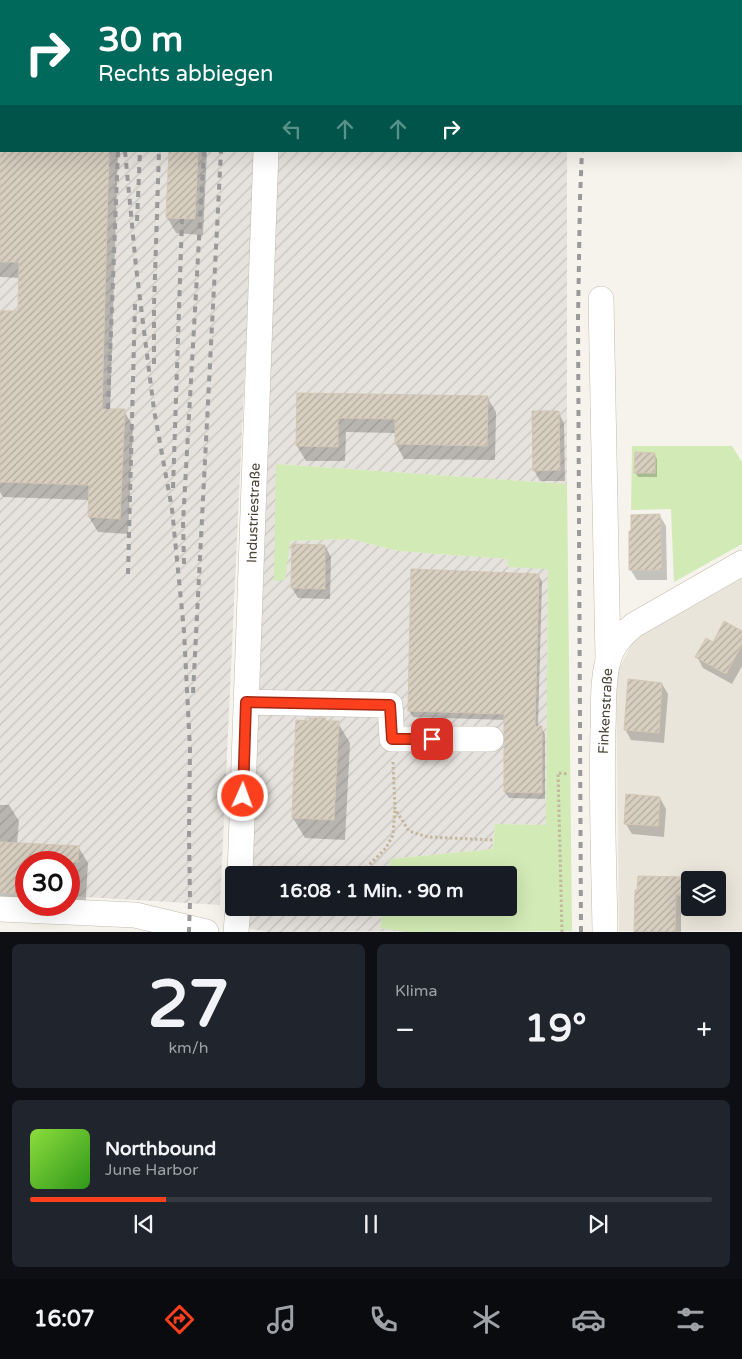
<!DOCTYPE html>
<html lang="de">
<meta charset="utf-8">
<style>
body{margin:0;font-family:"Varela Round",sans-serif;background:#20242c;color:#f1f3f6;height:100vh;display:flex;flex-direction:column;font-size:19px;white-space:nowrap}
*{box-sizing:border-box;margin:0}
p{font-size:16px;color:#9ea1a6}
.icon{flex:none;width:28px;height:28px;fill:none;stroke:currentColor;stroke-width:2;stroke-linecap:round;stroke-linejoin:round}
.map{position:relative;height:932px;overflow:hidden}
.sheet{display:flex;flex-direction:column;gap:12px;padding:12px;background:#0d0f14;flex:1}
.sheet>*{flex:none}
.top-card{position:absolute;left:0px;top:0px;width:742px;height:152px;box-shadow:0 5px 20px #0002;background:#00695c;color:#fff;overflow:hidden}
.controls{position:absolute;left:681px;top:871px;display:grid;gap:10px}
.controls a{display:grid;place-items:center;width:45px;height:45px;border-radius:5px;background:#171b24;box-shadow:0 5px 20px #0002;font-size:25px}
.speed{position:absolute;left:15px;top:851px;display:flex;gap:10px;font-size:25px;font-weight:700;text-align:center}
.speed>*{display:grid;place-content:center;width:65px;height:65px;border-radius:50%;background:#171b24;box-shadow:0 5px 20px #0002;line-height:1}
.speed .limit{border:8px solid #d22;background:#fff;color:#111}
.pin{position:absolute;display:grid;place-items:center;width:42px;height:42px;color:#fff;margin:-21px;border-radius:10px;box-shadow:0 2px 8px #0006}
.me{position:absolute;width:55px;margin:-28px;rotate:2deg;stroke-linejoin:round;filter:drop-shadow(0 0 4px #0008)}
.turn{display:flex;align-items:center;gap:18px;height:105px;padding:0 15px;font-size:22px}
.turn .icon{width:65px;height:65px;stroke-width:2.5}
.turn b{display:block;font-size:35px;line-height:42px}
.lanes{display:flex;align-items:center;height:48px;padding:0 15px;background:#0003;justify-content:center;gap:25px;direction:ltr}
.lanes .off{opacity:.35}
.big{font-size:38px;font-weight:800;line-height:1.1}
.sheet .tile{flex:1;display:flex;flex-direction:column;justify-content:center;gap:8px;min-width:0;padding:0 18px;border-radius:8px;background:#20242c}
.sheet .dial{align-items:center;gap:0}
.dial b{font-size:65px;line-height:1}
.song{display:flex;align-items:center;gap:15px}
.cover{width:60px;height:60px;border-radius:8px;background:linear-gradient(135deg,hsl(90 70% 55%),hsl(110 70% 35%))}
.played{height:5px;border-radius:2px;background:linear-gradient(90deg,#fc3f1d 20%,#363941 20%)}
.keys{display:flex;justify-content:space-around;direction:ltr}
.heat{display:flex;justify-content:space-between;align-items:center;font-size:28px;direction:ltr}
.sheet .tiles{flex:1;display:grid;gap:12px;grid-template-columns:1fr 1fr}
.tile:last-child{grid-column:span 2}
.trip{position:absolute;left:225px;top:866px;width:292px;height:50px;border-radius:5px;background:#171b24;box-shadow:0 5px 20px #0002;font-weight:800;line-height:50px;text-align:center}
.menu{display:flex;height:80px;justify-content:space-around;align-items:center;background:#090b0e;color:#9ea1a6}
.menu .icon{width:35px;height:35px}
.menu .current{color:#fc3f1d}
.menu b{font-size:22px;color:#f1f3f6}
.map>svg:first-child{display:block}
.residential{fill:#eae5da;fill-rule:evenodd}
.industrial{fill:url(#industrial-furrows)}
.green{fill:#d2eab5}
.shadow{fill:#0003;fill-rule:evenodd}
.building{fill:url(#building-hatch);stroke:#d3c7b4}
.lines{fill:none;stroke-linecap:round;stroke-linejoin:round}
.minor-casing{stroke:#c2bbae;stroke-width:26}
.path{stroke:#c4b79f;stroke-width:3;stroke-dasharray:2.5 2.5;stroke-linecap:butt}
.minor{stroke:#fff;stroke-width:25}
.rail{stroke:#9a9a9a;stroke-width:4;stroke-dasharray:6 6;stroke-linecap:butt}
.route-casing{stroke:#a42913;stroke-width:12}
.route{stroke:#fc3f1d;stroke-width:9}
.labels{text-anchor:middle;stroke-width:4;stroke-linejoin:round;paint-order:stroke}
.street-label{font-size:14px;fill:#4b4439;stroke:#fff}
</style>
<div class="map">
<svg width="742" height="932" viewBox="0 0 742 932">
<defs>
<pattern id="industrial-furrows" width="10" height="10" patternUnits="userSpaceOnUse" patternTransform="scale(1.25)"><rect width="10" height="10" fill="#e6e2dd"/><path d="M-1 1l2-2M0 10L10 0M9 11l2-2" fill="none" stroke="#c7c3be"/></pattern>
<pattern id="building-hatch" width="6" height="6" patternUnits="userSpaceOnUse" patternTransform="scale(1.25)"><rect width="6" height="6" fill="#d8cfc1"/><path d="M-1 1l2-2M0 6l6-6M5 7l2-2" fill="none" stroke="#b1aa9e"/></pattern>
</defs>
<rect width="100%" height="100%" fill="#f6f3ec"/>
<path class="residential" d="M742,577v354h-123l-3,-256 17,-34 13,-11zM690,880h28v28h-28z"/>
<g class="industrial">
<path d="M0,0h258l-257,1v150h254l-35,754 -151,-9v-34h-43v31l-26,-1z"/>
<path d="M279,0h303l-303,1z"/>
<path d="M273,151h294v333l-291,-20 9,116 4,-39 62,-2 47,12 109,8 1,8 40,1 -2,257 -51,-1 -2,25 -103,10 -2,16h-143z"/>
<path d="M242,908h141l-3,20 25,3 -136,1 -29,-5z"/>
</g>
<g class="green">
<path d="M632,446h100l10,16v82l-68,38 -3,-73 -40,1z"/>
<path d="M276,464l291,20 5,447 -167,1 -25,-4 3,-20h126v-33h-121l2,-16 103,-10 2,-25 51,1 2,-256 -40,-2 -1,-8 -109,-8 -47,-12 -61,2 -5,39 -11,1z"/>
</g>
<g class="shadow">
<path d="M0,8l1,143h117l-8,259 14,1 9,15 -5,108 -30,-2 -9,-15 1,-17 -87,-3 -3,-5v-180h19l1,-34 -20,-1z"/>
<path d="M170,151h37l-4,84 -27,-2 -9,-16z"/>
<path d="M298,394l189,3 9,15 -1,48 -91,-1 -8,-15v-11l-50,-1 -1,29h-39l-9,-15z"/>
<path d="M558,412l6,11 1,58h-25l-6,-11z"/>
<path d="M654,454l3,5v18h-19l-3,-5z"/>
<path d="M660,516l6,10 1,54h-30l-7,-11z"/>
<path d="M325,546l6,11 -1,42 -32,-1 -6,-10z"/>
<path d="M538,575l4,6 -4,146 3,1 4,6v65l-36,-1 -4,-6 1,-72 -93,-3 -4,-6z"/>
<path d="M742,632v34l-10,18 -29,-16 -6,-11 16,-13z"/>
<path d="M662,684l6,10 -4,49 -33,-3 -6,-11z"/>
<path d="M325,719l1,3 12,1 12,20 -5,97 -40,-2 -12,-20z"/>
<path d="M660,798l6,11 -2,28 -32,-3 -6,-10z"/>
<path d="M0,805h9l10,16 -2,23 62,4 9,15 -3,50 -85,-5zM26,862h43v43h-43z"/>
<path d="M683,878l6,11v16h-8v27h-46z"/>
</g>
<g class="building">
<path d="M0,151h109l-7,258h23l-5,110 -32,-2 1,-32 -89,-3v-171h18l1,-49h-19z"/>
<path d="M169,151h29l-3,68 -29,-1z"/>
<path d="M297,393l191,3 -1,50 -92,-2v-25l-57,-1v29l-42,-1z"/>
<path d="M532,411h27l1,59 -27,1z"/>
<path d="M635,452l20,1v20h-21z"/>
<path d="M660,514l2,56h-33v-39h2v-16z"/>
<path d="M292,544l33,1v44l-34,-1z"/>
<path d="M411,569l128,5 -4,152h7v67l-38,-1v-78l-96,-3z"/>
<path d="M724,621l18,10v13l-16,30 -31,-17 11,-19 7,4z"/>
<path d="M628,679l34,4 -3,50 -35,-3z"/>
<path d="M309,718h17l-1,3h14l-5,99 -42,-2 4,-98 13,1z"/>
<path d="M626,794l34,3 -2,29 -34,-2z"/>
<path d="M0,842l79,4 -1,16h-52v32l-26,-1z"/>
<path d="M638,876l45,1v18h-7l-1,37h-41l1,-42h2z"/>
</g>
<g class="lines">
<g class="minor-casing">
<g id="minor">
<path d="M271,1v-1"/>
<path d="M601,299l7,359"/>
<path d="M246,702l144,3 2,34h99"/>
<path d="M240,875l26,-724"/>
<path d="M0,909l135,6 71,17"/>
<path d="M236,932l2,-24"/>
<path d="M605,932c-1,-68 -4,-135 -2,-203 1,-22 -1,-46 5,-68 4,-16 14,-26 26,-36l108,-62"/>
</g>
</g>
<g class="path">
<path d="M393,762l2,47 14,22 19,6 66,3"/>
<path d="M359,875l27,-27 7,-13 2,-26"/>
<path d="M562,932l-4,-159 11,1"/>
</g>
<use href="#minor" class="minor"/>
<g class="rail">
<path d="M228,1v-1"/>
<path d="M596,1v-1"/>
<path d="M125,151l11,116 18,143 18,99 12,122 6,118 -1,84 1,68 -1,31"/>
<path d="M137,221l3,-70"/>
<path d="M154,364v-58l5,-155"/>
<path d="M108,409l10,-258"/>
<path d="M173,488l9,-269"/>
<path d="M184,564l-1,-42 21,-371"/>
<path d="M128,574l7,-270"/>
<path d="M193,693l28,-542"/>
<path d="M581,932l-3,-613 2,-121 2,-47"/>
</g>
</g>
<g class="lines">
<g class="route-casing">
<path id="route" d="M243,796l3,-94 144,3 2,34h40"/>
</g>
<use href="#route" class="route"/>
</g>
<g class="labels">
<g class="street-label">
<text transform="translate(253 513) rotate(-88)" y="5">Industriestraße</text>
<text transform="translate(605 711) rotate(-87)" y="5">Finkenstraße</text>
</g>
</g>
</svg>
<div class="controls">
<a><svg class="icon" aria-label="layers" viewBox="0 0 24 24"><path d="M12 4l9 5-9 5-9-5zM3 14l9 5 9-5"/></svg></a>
</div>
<div class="speed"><div class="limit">30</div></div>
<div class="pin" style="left:432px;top:739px;background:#d93025"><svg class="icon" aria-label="arrive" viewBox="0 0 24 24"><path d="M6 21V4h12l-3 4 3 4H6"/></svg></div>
<svg class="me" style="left:243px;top:796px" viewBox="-20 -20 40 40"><circle r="17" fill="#fc3f1d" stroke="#fff" stroke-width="3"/><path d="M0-11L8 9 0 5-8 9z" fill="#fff"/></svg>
<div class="trip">16:08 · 1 Min. · 90 m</div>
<div class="top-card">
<div class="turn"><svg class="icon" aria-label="right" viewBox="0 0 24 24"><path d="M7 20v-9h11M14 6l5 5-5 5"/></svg><div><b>30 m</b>Rechts abbiegen</div></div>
<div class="lanes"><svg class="icon off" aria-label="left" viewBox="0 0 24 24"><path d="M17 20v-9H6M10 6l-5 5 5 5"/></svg><svg class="icon off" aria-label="ahead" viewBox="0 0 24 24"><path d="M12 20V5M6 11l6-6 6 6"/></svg><svg class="icon off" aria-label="ahead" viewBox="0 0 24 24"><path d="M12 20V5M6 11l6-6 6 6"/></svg><svg class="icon" aria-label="right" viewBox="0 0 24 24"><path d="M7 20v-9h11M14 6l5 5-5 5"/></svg></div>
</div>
</div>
<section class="sheet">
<div class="tiles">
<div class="tile dial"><b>27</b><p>km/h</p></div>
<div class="tile"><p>Klima</p>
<div class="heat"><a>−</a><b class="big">19°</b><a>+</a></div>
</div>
<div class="tile">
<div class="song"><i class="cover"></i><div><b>Northbound</b><p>June Harbor</p></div></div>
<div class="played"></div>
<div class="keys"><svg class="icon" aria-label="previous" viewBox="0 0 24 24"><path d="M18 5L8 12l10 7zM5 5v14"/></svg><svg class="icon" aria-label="pause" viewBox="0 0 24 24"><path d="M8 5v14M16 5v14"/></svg><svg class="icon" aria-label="next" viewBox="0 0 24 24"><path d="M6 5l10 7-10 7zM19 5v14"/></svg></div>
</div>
</div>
</section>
<nav class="menu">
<b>16:07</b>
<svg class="icon current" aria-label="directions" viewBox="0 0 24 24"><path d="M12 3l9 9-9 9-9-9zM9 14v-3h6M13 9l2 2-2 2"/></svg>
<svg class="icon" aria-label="music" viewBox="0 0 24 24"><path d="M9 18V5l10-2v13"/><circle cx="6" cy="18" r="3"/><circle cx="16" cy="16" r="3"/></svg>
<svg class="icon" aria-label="phone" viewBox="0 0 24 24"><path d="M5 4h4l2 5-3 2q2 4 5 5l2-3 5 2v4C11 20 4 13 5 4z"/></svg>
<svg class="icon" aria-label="climate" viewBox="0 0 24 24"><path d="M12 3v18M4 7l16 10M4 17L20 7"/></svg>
<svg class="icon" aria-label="car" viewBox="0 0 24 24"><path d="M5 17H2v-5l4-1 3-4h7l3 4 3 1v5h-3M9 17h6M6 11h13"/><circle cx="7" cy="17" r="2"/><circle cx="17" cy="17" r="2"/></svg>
<svg class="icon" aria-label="filters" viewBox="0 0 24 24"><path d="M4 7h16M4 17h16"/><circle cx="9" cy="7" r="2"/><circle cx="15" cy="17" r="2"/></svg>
</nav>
